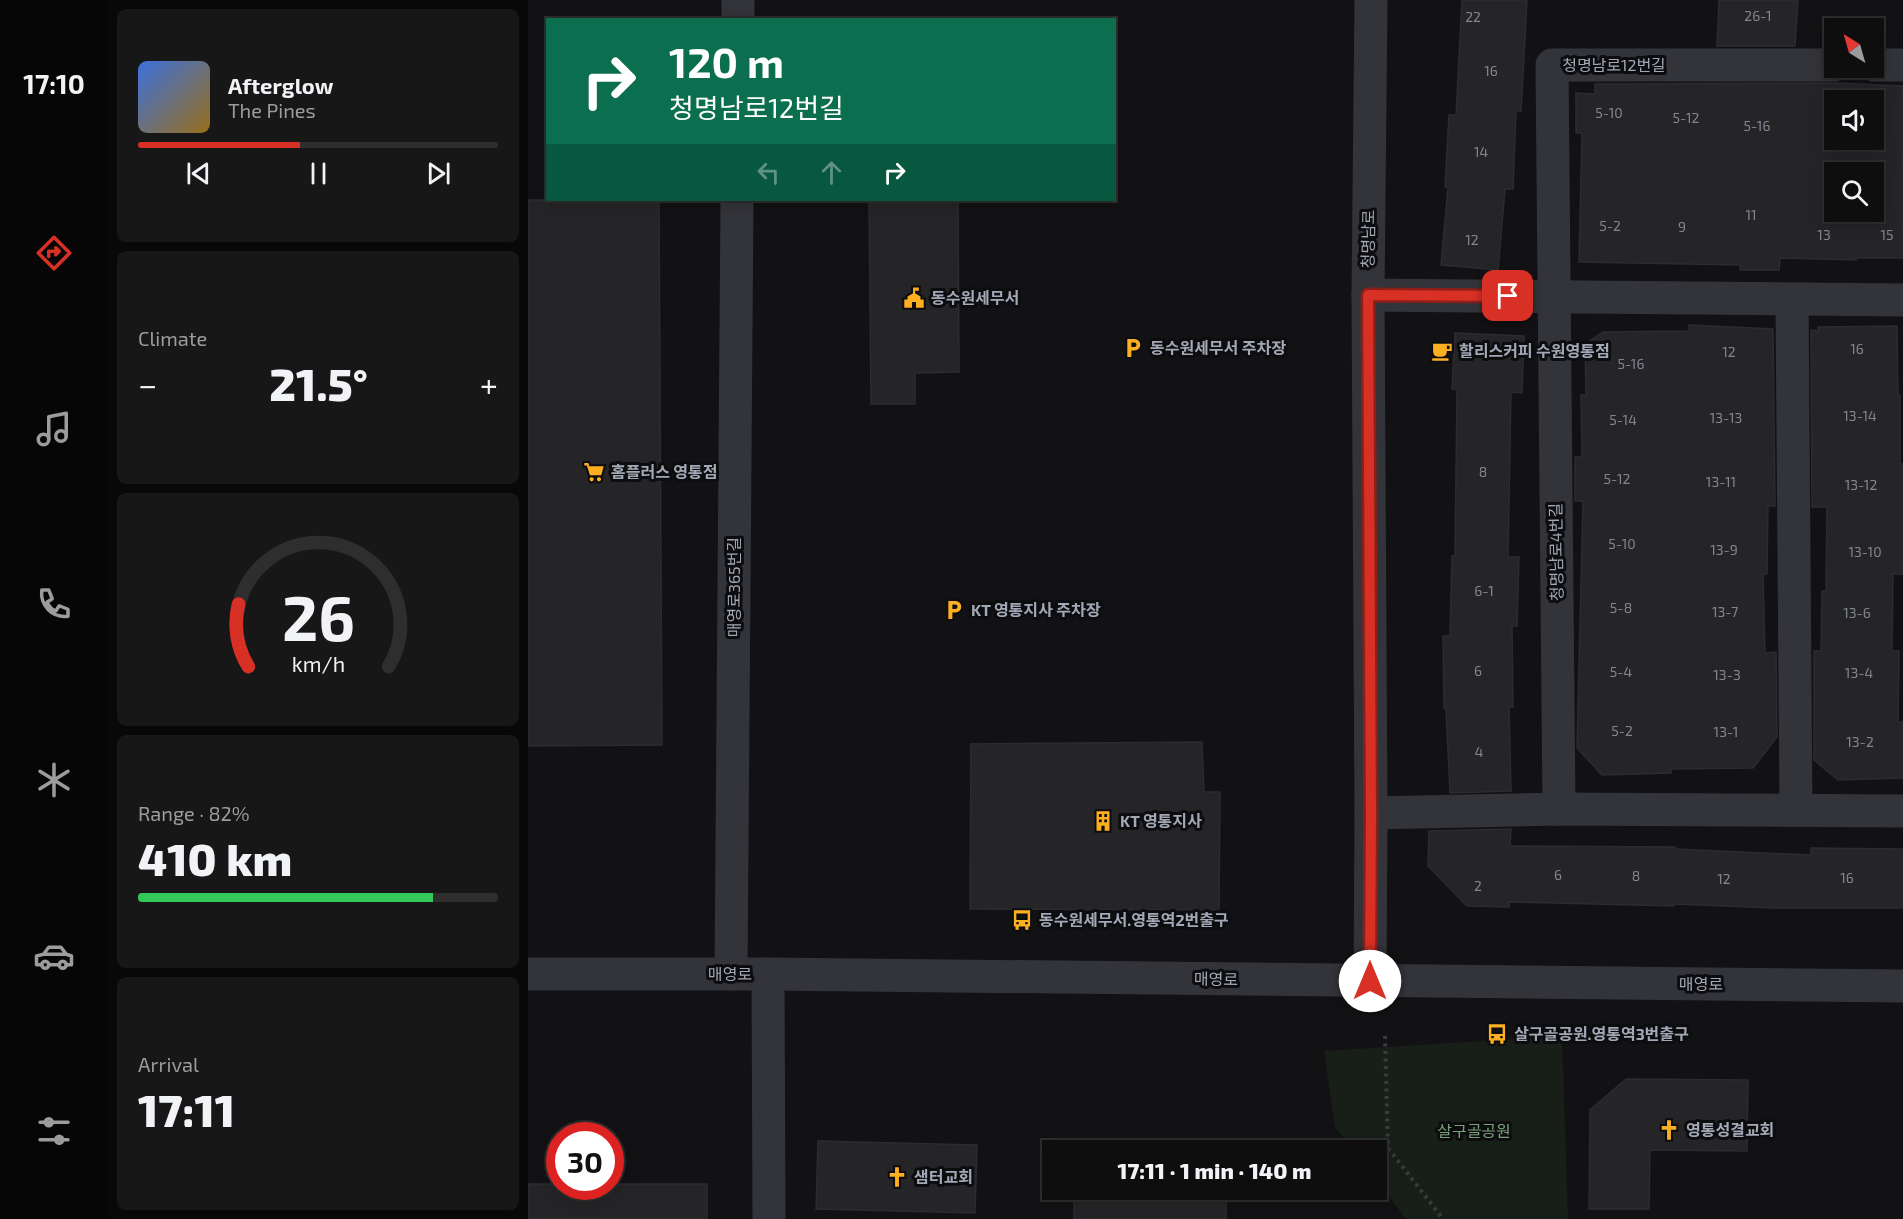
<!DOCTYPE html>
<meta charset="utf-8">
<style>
body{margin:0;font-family:"Exo 2","Noto Sans KR",sans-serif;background:#171718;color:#f1f3f6;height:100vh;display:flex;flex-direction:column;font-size:22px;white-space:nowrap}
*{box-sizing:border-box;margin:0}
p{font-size:20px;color:#9b9c9e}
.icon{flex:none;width:33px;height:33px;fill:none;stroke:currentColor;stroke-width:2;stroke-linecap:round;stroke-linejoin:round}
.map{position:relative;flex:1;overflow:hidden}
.sheet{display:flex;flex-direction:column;gap:9px;padding:9px;background:#080808;width:420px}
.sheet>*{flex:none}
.banner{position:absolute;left:18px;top:18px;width:570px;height:183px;border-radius:0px;box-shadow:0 3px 15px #0003,0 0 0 2px #2e2e2f;background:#0b6e4f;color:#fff;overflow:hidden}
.needle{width:39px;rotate:323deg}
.fabs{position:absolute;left:1296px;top:18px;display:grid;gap:12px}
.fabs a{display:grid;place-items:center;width:60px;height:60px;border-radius:0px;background:#0e0e0f;box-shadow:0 3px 15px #0003,0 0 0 2px #2e2e2f;font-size:30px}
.speed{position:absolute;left:18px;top:1122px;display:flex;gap:12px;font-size:30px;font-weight:700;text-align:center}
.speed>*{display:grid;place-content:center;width:78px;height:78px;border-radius:50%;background:#0e0e0f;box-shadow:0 3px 15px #0003,0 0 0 2px #2e2e2f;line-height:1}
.speed .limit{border:9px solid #d22;background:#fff;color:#111}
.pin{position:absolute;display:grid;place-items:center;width:51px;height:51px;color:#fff;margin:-26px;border-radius:12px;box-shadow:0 3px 9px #0006}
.me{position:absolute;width:66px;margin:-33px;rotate:0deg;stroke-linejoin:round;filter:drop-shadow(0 0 4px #0008)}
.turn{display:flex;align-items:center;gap:21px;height:126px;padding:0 24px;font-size:27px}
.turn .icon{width:78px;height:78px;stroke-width:2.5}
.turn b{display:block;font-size:42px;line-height:51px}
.lanes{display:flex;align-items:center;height:57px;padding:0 24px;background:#0003;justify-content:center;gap:30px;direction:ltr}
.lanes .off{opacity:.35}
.big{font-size:45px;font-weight:800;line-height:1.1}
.sheet .widget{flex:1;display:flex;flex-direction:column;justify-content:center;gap:9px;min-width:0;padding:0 21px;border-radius:9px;background:#171718}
.sheet .dial{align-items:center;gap:0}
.dial svg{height:156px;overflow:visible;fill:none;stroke:#2e2e2f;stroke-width:7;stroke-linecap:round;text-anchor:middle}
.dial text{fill:#f1f3f6;stroke:none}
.song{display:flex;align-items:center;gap:18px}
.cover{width:72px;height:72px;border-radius:9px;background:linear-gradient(135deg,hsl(220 70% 55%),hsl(40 70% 35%))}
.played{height:6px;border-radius:3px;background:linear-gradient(90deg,#d93025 45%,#2e2e2f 45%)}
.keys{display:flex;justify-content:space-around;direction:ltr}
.heat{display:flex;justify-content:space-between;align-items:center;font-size:33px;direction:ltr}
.charge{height:9px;border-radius:4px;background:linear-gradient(90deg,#34c759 82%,#2e2e2f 0)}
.trip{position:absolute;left:514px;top:1140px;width:345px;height:60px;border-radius:0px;background:#0e0e0f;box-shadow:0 3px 15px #0003,0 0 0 2px #2e2e2f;font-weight:800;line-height:60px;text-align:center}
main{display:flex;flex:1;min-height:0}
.tabs{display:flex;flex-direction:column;width:108px;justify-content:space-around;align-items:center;background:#060606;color:#9b9c9e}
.tabs .icon{width:42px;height:42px}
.tabs .on{color:#d93025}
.tabs b{font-size:27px;color:#f1f3f6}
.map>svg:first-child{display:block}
.green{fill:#181f19}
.building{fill:#252528;stroke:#2c2c30;stroke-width:1.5;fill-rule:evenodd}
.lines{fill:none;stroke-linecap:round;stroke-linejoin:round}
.path{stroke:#393b40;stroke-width:4;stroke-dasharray:3 4.5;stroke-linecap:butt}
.minor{stroke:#333439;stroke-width:33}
.route-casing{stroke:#8d1f18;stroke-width:15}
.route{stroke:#d93025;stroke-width:10}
.labels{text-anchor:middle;stroke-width:6;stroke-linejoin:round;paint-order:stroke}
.number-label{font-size:14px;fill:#828691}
.street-label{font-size:16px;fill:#a2a8b5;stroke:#0d0d0f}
.poi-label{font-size:16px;font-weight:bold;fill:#a2a8b5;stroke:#0d0d0f;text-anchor:start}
.park-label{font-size:16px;fill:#78a17a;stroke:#0d0d0f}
</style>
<main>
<nav class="tabs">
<b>17:10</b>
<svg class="icon on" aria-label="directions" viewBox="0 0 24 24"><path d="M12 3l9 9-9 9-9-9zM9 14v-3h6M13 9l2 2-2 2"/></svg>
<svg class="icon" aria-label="music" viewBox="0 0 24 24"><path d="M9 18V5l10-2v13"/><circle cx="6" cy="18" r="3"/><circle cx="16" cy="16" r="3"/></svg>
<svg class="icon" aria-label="phone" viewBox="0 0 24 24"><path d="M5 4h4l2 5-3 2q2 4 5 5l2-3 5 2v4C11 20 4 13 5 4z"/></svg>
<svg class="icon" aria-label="climate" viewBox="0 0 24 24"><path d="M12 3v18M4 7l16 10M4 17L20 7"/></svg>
<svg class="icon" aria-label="car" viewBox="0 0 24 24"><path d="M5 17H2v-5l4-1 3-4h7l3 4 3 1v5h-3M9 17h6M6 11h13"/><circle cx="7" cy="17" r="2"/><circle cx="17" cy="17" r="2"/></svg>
<svg class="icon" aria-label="filters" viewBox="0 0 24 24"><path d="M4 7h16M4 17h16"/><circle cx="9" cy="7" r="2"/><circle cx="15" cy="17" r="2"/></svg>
</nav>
<section class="sheet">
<div class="widget">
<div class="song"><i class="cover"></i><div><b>Afterglow</b><p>The Pines</p></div></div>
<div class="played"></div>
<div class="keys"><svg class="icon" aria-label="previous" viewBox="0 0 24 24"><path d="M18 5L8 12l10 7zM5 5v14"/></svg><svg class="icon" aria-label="pause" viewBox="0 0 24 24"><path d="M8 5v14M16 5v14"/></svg><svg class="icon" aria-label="next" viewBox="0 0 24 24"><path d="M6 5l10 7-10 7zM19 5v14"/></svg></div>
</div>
<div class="widget"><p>Climate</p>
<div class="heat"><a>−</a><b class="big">21.5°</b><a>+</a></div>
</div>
<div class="widget dial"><svg viewBox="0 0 100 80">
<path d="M14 69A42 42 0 1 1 86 69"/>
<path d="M14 69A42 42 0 0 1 9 37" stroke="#d93025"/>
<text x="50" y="56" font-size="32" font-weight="700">26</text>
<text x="50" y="72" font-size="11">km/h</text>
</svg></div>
<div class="widget"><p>Range · 82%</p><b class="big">410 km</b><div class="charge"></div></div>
<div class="widget"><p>Arrival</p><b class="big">17:11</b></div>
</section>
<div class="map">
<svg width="1375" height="1219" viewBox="0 0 1375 1219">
<rect width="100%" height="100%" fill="#121214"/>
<path class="green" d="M1034,1036l6,183h-162l-29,-38v-31h-24l-18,-23 -11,-76z"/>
<g class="building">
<path d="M934,0h65l-6,111h-5l-3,78h-8l-7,81 -57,-5 7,-78h-3l4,-72h7z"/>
<path d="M1191,0h79l-3,46h-78z"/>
<path d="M1309,83l66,3v172h-47v2l-76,-2 -1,12h-39v-5l-161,-3 3,-129h-6v-40l19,1v-10zM1306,100h40v40h-40zM1306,172h40v40h-40z"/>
<path d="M0,200h131l3,545 -134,1z"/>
<path d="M341,200h89l1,172 -44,1v31h-44z"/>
<path d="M1161,325l84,4 2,177h-7l-1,68h-4l2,79 11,-1 1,85 -24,31 -82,1v4l-69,2 -25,-27 6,-247h-8v-44h7l-1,-62h5l-1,-51 18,-12 86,-1z"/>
<path d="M1369,326l1,69h2v69h3v110h-10l-1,77h7l-1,71h5v56l-65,2 -24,-20v-109h7l1,-60h4l1,-84h-15l-1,-177 7,1v-4z"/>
<path d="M927,333l69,3 -2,57 -11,-1 -3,165h11l-2,69h-5l1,81h-4l2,84 -61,2 -4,-85h-2l-1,-72h7l2,-80h3l2,-166 -5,-1z"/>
<path d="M674,742l2,50h16l-1,118 -249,-1 1,-165z"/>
<path d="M983,829l-1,17 165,1v2l136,6v-7l92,1v59h-128l-101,-4v2l-165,-4v5l-42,-1 -39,-40 1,-35z"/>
<path d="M1098,1079l122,1 -1,71 -97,-1 -1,59h-60l1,-99z"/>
<path d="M290,1141l159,4 -2,68 -159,-4z"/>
<path d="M0,1184h32v2h50v-2h97v35h-179z"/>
<path d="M546,1190l152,2v27h-152z"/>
</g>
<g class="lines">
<path class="path" d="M857,1036l3,112 55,71"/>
<g class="minor">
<path d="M210,20v-20"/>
<path d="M1346,65h29"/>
<path d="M840,295l535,5"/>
<path d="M1264,299l4,511"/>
<path d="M1031,809l-7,-744h282"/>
<path d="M843,813l188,-4 344,2"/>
<path d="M0,974h240l1135,12"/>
<path d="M203,974l6,-774"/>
<path d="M240,974l1,245"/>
<path d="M842,981l1,-168 -3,-518 3,-295"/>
</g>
</g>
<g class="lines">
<g class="route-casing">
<path id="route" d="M842,981l1,-168 -3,-518 140,1"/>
</g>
<use href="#route" class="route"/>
</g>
<defs>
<g id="civic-bare" transform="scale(1.62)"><path d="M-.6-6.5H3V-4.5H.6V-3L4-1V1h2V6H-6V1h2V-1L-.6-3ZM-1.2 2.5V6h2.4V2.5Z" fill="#fcaf21" stroke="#0d0d0f" stroke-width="2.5" paint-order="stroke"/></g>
<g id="parking-bare" transform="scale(1.62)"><path d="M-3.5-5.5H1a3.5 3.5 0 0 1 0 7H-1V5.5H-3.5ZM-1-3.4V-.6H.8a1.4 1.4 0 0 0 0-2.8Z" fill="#fcaf21" stroke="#0d0d0f" stroke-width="2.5" paint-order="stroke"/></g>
<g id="cafe-bare" transform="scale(1.62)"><path d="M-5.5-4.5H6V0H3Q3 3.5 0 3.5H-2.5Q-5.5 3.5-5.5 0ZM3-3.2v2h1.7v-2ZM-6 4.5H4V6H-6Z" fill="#fcaf21" stroke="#0d0d0f" stroke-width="2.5" paint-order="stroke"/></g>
<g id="supermarket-bare" transform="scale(1.62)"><path d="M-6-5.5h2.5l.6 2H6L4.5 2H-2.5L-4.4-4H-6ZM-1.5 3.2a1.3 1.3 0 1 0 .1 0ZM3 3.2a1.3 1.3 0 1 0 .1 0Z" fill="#fcaf21" stroke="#0d0d0f" stroke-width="2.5" paint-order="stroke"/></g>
<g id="building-bare" transform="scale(1.62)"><path d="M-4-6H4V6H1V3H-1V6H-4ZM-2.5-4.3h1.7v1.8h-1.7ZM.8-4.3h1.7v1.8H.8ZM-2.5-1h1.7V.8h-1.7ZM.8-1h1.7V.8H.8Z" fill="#fcaf21" stroke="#0d0d0f" stroke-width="2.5" paint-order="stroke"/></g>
<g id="bus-bare" transform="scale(1.62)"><path d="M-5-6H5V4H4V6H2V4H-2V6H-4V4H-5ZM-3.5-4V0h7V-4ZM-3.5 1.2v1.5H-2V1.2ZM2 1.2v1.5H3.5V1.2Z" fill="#fcaf21" stroke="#0d0d0f" stroke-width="2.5" paint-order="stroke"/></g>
<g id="church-bare" transform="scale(1.62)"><path d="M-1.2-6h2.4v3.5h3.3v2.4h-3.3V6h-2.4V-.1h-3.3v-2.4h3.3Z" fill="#fcaf21" stroke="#0d0d0f" stroke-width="2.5" paint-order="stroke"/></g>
</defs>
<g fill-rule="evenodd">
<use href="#civic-bare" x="386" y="298"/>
<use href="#parking-bare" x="605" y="348"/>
<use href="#cafe-bare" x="914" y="351"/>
<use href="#supermarket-bare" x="66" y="472"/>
<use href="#parking-bare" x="426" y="610"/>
<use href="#building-bare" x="575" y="821"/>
<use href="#bus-bare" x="494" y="920"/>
<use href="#bus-bare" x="969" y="1034"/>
<use href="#church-bare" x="1141" y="1130"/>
<use href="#church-bare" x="369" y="1177"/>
</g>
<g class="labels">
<g class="number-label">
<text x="1230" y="21">26-1</text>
<text x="945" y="22">22</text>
<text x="963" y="76">16</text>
<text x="1081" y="118">5-10</text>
<text x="1158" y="123">5-12</text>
<text x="1229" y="131">5-16</text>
<text x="953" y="157">14</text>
<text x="1223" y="220">11</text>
<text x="1082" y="231">5-2</text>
<text x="1154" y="232">9</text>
<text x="1296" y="240">13</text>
<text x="1359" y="240">15</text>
<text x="944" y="245">12</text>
<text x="1329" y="354">16</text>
<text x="1201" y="357">12</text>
<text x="1103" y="369">5-16</text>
<text x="1332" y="421">13-14</text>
<text x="1198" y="423">13-13</text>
<text x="1095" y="425">5-14</text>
<text x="955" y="477">8</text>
<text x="1089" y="484">5-12</text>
<text x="1193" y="487">13-11</text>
<text x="1333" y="490">13-12</text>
<text x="1094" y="549">5-10</text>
<text x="1196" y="555">13-9</text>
<text x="1337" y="557">13-10</text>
<text x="956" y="596">6-1</text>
<text x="1093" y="613">5-8</text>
<text x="1197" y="617">13-7</text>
<text x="1329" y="618">13-6</text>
<text x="950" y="676">6</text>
<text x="1093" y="677">5-4</text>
<text x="1331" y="678">13-4</text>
<text x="1199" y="680">13-3</text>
<text x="1094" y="736">5-2</text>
<text x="1198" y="737">13-1</text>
<text x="1332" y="747">13-2</text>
<text x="951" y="757">4</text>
<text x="1030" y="880">6</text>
<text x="1108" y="881">8</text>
<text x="1319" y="883">16</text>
<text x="1196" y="884">12</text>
<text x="950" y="891">2</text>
</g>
<g class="street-label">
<text x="1086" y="71">청명남로12번길</text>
<text transform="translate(840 239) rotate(-89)" y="6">청명남로</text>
<text transform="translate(1028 552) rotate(-91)" y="6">청명남로4번길</text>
<text transform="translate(206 587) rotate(-90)" y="6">매영로365번길</text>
<text x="202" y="980">매영로</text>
<text transform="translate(688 979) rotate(1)" y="6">매영로</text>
<text x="1173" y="990">매영로</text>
</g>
<g class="poi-label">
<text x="403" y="304">동수원세무서</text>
<text x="622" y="354">동수원세무서 주차장</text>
<text x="931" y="357">할리스커피 수원영통점</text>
<text x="83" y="478">홈플러스 영통점</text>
<text x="443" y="616">KT 영통지사 주차장</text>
<text x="592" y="827">KT 영통지사</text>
<text x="511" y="926">동수원세무서.영통역2번출구</text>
<text x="986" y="1040">살구골공원.영통역3번출구</text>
<text x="1158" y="1136">영통성결교회</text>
<text x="386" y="1183">샘터교회</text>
</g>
<g class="park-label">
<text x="946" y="1137">살구골공원</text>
</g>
</g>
</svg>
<div class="fabs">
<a><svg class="needle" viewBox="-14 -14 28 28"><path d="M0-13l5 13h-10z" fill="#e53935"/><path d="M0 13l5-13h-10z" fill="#9b9c9e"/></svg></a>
<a><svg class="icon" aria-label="sound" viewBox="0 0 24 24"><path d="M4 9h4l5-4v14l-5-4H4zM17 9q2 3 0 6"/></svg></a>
<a><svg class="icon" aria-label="search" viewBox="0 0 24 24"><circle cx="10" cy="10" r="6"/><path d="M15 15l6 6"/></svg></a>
</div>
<div class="speed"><div class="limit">30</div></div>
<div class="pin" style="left:980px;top:296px;background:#d93025"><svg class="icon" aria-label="arrive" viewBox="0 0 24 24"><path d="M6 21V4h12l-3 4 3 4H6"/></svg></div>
<svg class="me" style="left:842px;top:981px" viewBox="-20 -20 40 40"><circle r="19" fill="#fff"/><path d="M0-13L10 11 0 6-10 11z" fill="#d93025"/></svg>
<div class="trip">17:11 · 1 min · 140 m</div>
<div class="banner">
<div class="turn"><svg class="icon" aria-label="right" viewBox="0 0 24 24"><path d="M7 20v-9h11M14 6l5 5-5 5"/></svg><div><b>120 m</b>청명남로12번길</div></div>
<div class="lanes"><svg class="icon off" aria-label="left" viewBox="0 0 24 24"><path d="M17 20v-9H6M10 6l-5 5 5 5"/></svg><svg class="icon off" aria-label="ahead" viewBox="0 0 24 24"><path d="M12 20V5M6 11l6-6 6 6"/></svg><svg class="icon" aria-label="right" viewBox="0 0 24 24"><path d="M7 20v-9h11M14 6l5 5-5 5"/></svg></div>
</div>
</div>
</main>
